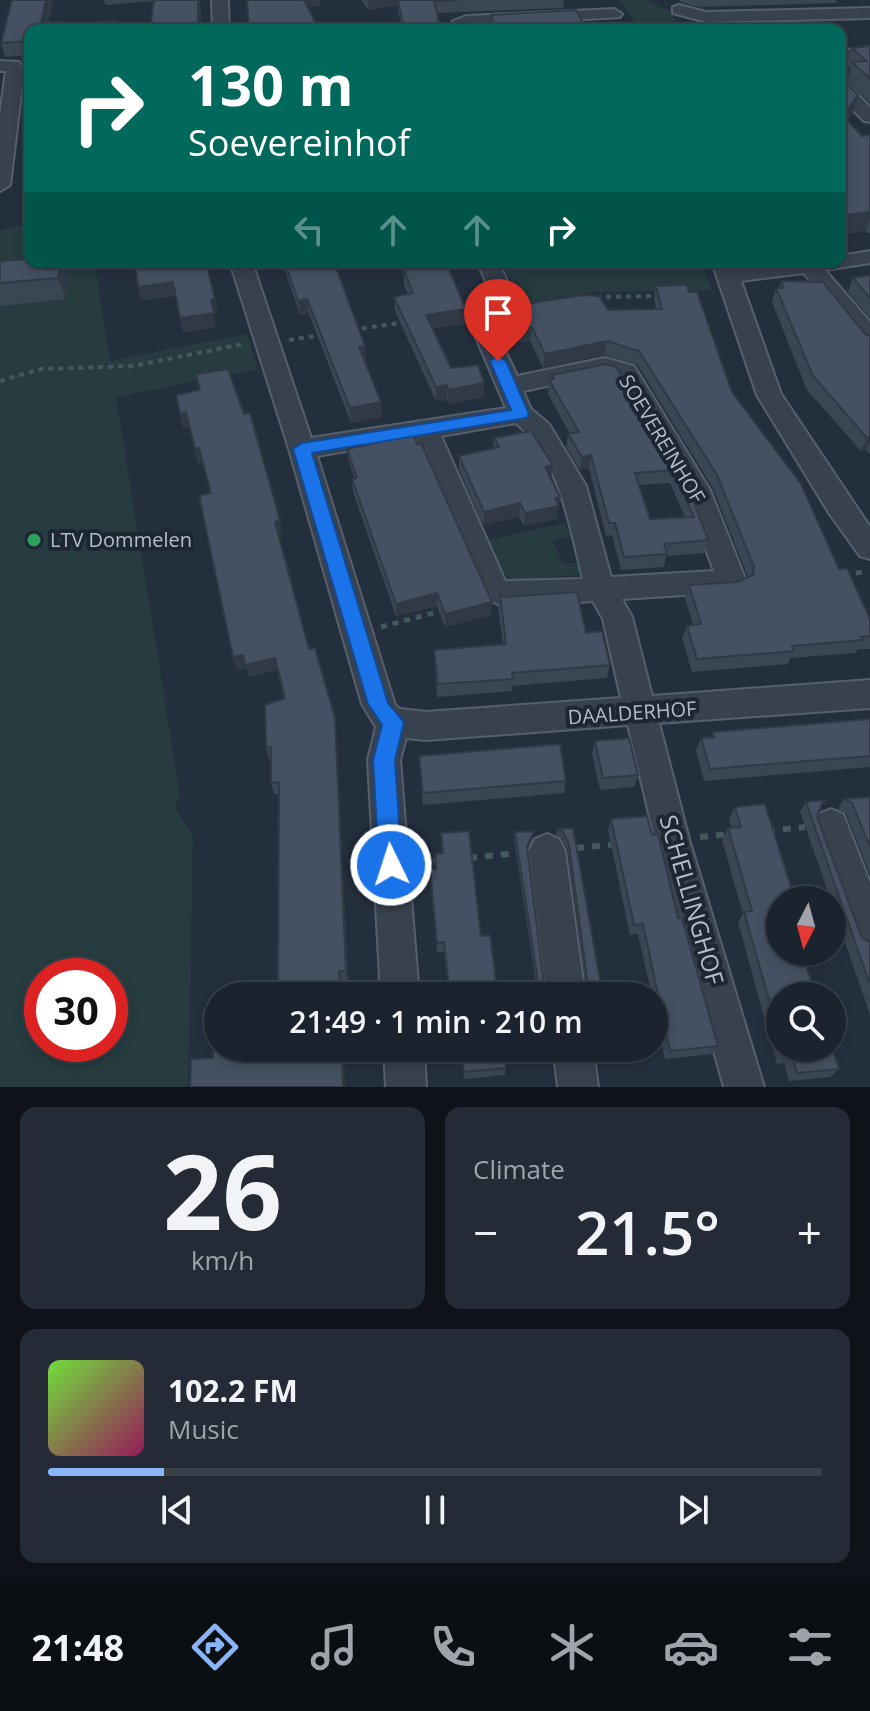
<!DOCTYPE html>
<meta charset="utf-8">
<style>
body{margin:0;font-family:"Open Sans",sans-serif;background:#242b36;color:#f1f3f6;height:100vh;display:flex;flex-direction:column;font-size:30px;white-space:nowrap}
*{box-sizing:border-box;margin:0}
p{font-size:26px;color:#a0a4aa}
.icon{flex:none;width:44px;height:44px;fill:none;stroke:currentColor;stroke-width:2;stroke-linecap:round;stroke-linejoin:round}
.map{position:relative;height:1087px;overflow:hidden}
.details{display:flex;flex-direction:column;gap:20px;padding:20px;background:#0f1319;flex:1}
.details>*{flex:none}
.hud{position:absolute;left:24px;top:24px;width:822px;height:244px;border-radius:16px;box-shadow:0 4px 12px #0003,0 0 0 2px #39404a;background:#00695c;color:#fff;overflow:hidden}
.needle{width:52px;rotate:186deg}
.fabs{position:absolute;left:766px;top:886px;display:grid;gap:16px}
.fabs a{display:grid;place-items:center;width:80px;height:80px;border-radius:50%;background:#1b232e;box-shadow:0 4px 12px #0003,0 0 0 2px #39404a;font-size:40px}
.speed{position:absolute;left:24px;top:958px;display:flex;gap:16px;font-size:40px;font-weight:700;text-align:center}
.speed>*{display:grid;place-content:center;width:104px;height:104px;border-radius:50%;background:#1b232e;box-shadow:0 4px 12px #0003,0 0 0 2px #39404a;line-height:1}
.speed .limit{border:12px solid #d22;background:#fff;color:#111}
.pin{position:absolute;display:grid;place-items:center;width:68px;height:68px;color:#fff;margin:-82px -34px;border-radius:50% 50% 50% 0;rotate:-45deg;box-shadow:0 0 8px #0007}
.pin .icon{rotate:45deg}
.me{position:absolute;width:88px;margin:-44px;rotate:356deg;stroke-linejoin:round;filter:drop-shadow(0 0 6px #0008)}
.turn{display:flex;align-items:center;gap:28px;height:168px;padding:0 32px;font-size:36px}
.turn .icon{width:104px;height:104px;stroke-width:2.5}
.turn b{display:block;font-size:56px;line-height:68px}
.lanes{display:flex;align-items:center;height:76px;padding:0 32px;background:#0003;justify-content:center;gap:40px;direction:ltr}
.lanes .off{opacity:.35}
.big{font-size:60px;font-weight:600;line-height:1.1}
.details .card{flex:1;display:flex;flex-direction:column;justify-content:center;gap:12px;min-width:0;padding:0 28px;border-radius:16px;background:#242b36}
.details .dial{align-items:center;gap:0}
.dial b{font-size:104px;line-height:1}
.song{display:flex;align-items:center;gap:24px}
.cover{width:96px;height:96px;border-radius:12px;background:linear-gradient(135deg,hsl(100 70% 55%),hsl(330 70% 35%))}
.played{height:8px;border-radius:4px;background:linear-gradient(90deg,#8ab4f8 15%,#39404a 15%)}
.keys{display:flex;justify-content:space-around;direction:ltr}
.heat{display:flex;justify-content:space-between;align-items:center;font-size:44px;direction:ltr}
.details .tiles{flex:1;display:grid;gap:20px;grid-template-columns:1fr 1fr}
.card:last-child{grid-column:span 2}
.trip{position:absolute;left:204px;top:982px;width:464px;height:80px;border-radius:40px;background:#1b232e;box-shadow:0 4px 12px #0003,0 0 0 2px #39404a;font-weight:600;line-height:80px;text-align:center}
.tabs{display:flex;height:128px;justify-content:space-around;align-items:center;background:#0b0e12;color:#a0a4aa}
.tabs .icon{width:56px;height:56px}
.tabs .active{color:#8ab4f8}
.tabs b{font-size:36px;color:#f1f3f6}
.map>svg:first-child{display:block}
.green{fill:#263c3f;fill-rule:evenodd}
.lines{fill:none;stroke-linecap:round;stroke-linejoin:round}
.minor-casing{stroke:#565f6c;stroke-width:4}
.path-far2{stroke:#44595c;stroke-width:4;stroke-dasharray:5 5;stroke-linecap:butt}
.path-far1{stroke:#44595c;stroke-width:5;stroke-dasharray:6 6;stroke-linecap:butt}
.path{stroke:#44595c;stroke-width:6;stroke-dasharray:8 8;stroke-linecap:butt}
.minor{fill:#38414e;fill-rule:evenodd}
.wall{fill:#3b4654;fill-rule:evenodd}
.shaded-wall{fill:#303945}
.building{fill:#455162;stroke:#303945;stroke-width:2;fill-rule:evenodd}
.route{fill:#1a73e8;stroke:#114b97;stroke-width:2}
.leisure-dot{fill:#2e9e5b;stroke:#1d2633;stroke-width:3}
.labels{text-anchor:middle;stroke-width:8;stroke-linejoin:round;paint-order:stroke}
.street-label{font-size:20px;fill:#b4bcc9;stroke:#1d2633}
.poi-label{font-size:20px;fill:#b4bcc9;stroke:#1d2633;text-anchor:start}
.near-street-label{font-size:24px;fill:#b4bcc9;stroke:#1d2633}
</style>
<div class="map">
<svg width="870" height="1087" viewBox="0 0 870 1087">
<rect width="100%" height="100%" fill="#242f3e"/>
<g class="green">
<path d="M620,0h25l36,16 -8,1 11,13h-43z"/>
<path d="M30,224v38h63l2,3 15,96 137,-27 10,35 -141,28 64,398 -5,13 18,29 -5,250h-188v-857zM42,976h68v68h-68z"/>
<path d="M494,262h207l11,28 -117,2 -94,15 12,-20 -11,-22z"/>
<path d="M565,523l6,13 -18,5 10,23 21,-1 3,11 -70,6 -10,-2 -8,-10 -11,-28z"/>
</g>
<g class="lines">
<g class="minor-casing">
<g id="minor">
<path d="M212,0h16l1,30h-16z"/>
<path d="M679,5l27,7 164,-4v10l-164,4 -33,-9v-6z"/>
<path d="M614,9l8,5 -2,3 -151,9 -3,4h-16l3,-9 13,-5z"/>
<path d="M870,47v10l-30,4v-10z"/>
<path d="M0,61l19,1 5,8 -14,115 -10,6v-76l6,-44h-6z"/>
<path d="M840,82l6,1 24,24v15l-6,-1 -24,-24z"/>
<path d="M870,251v12l-45,7 45,52v26l-8,-2 -58,-73 -63,8 40,113 89,133v32l-10,-3 -31,-43 -72,-118 -45,-133h22l2,6 52,-6h52v-6z"/>
<path d="M230,262h22l59,176 195,-30 -31,-73 1,-22 13,-24 -8,-19 -9,-8h26l13,27c-22,41 -12,47 6,87l88,-18 29,8 76,124 36,91 -4,8 -10,3 -110,7 10,18 20,79 218,-16v28l-211,15 30,116 75,248h-40l-69,-248 -27,-114 -202,15 -20,-2 -6,22 19,236h-38l-13,-236 8,-33 -14,-23 -73,-255zM604,374l12,4 68,113 30,80 -103,6 -25,-91 -37,-62 -18,-15 -8,-18zM516,423c45,39 53,101 67,156l-78,2 -64,-145zM417,439l67,158 20,10 89,-6 10,18 18,79 -195,14 -26,-3 -5,-4 -78,-249z"/>
<path d="M831,809l12,5 27,69v67l-13,-5 -43,-120 5,-11z"/>
<path d="M547,834l12,5 6,12 20,145h-38l-18,-145 6,-12z"/>
<path d="M384,1048h40l2,39h-40z"/>
<path d="M553,1048h40l5,39h-40z"/>
</g>
</g>
<g class="path-far2">
<path d="M596,297l62,-1"/>
<path d="M352,330l53,-8"/>
<path d="M289,340l33,-5"/>
<path d="M0,381l41,-12 92,-3 110,-22"/>
</g>
<g class="path-far1">
<path d="M844,574l22,-2"/>
<path d="M381,627l64,-17"/>
</g>
<g class="path">
<path d="M767,831l38,-4"/>
<path d="M700,837l30,-3"/>
<path d="M576,848l42,-4"/>
<path d="M469,858l49,-5"/>
<path d="M417,863l22,-2"/>
</g>
<use href="#minor" class="minor"/>
</g>
<g class="wall">
<path d="M53,0l-5,23 11,3 55,-5 2,9h-86v25l-25,2 -4,-14z"/>
<path d="M104,0h96l1,30h-51l4,-29 -48,4z"/>
<path d="M361,0h203l-1,8 -126,5 4,17h-39l-5,-25 -29,5z"/>
<path d="M680,0h156v3l-137,4 -18,-5z"/>
<path d="M491,15l96,15h-96z"/>
<path d="M870,46v57l-23,-23 3,-11 -3,-3 5,-18z"/>
<path d="M30,60v82l-3,1 -5,-15z"/>
<path d="M844,81l8,33 -4,6 14,16 8,-1v98h-2l-2,-2 -26,3z"/>
<path d="M0,261l67,16 -2,22 -65,7z"/>
<path d="M282,262h52l32,99h-2l17,41 1,15 -31,6 -42,-109 -9,1z"/>
<path d="M399,262h47l20,47v15l-34,4 19,40 33,15v14l-36,7 -1,-4 -11,1 -41,-90 -1,-14 14,-3 -4,-9v-9z"/>
<path d="M870,275v43l-22,-26 5,-14z"/>
<path d="M781,281l84,53 5,2v118l-4,-4 -5,1 -54,-61 -35,-88 4,-14h3z"/>
<path d="M656,286l33,6 43,100 138,227v30h-12l-3,4 -65,5 -2,6 -96,8 -10,-34 5,-12 6,-1 -8,-27 4,-13 48,-3 11,-5 -35,-89 -76,-124 -33,-9 -61,13 -13,-28 -9,2 -11,-22 1,-14 97,4 48,-1 -2,-10z"/>
<path d="M552,375l133,104 23,61 -4,13 -38,3 -2,11 -43,3 -9,-35 -6,1 -17,-68 -9,2 -14,-23 2,-13h2l-22,-40 1,-14h2zM670,483l15,34 -35,2 -11,-34z"/>
<path d="M180,414l100,106 2,14 -4,1 31,114 26,69 1,12 12,250h-7l1,16h-63l-1,-3 1,-199h-5l-3,-11v-24h-2l-3,-12 18,-48 -7,-29 -28,7 -3,-9 -9,2 -4,-13 -23,-164 -7,-31 -5,1 -9,-37 -6,2z"/>
<path d="M494,438l57,40 9,19 -3,22 -33,7 -5,-9 -36,8 -24,-56v-13l34,-8z"/>
<path d="M347,449l144,166 -46,12 -8,-21 -41,10 -43,-124 -1,-13 2,-1 -5,-16z"/>
<path d="M500,594l86,39 24,32 -3,13 -95,8v5l-75,6 -3,-47 69,-6 -5,-36z"/>
<path d="M870,719v48l-166,14 -8,-31 5,-12 10,-1 2,-5z"/>
<path d="M595,741l43,34 -4,12 -34,3 -8,-36z"/>
<path d="M419,756l147,25 -2,12 -141,12z"/>
<path d="M870,797v78l-24,-62 -8,-4 6,-10z"/>
<path d="M806,802l15,8 -4,7 45,121 8,4v73l-38,-111v-4h-1l-31,-88z"/>
<path d="M735,807l45,93v148h52l7,21 -9,8 -41,4 -5,-18 -7,1 -39,-142 5,-8 -21,-74 6,-12h4l-3,-10z"/>
<path d="M611,819l41,16 66,211 -6,8 -47,5 -11,-51v-12h-2l-14,-62 -8,1 -22,-105z"/>
<path d="M573,828l30,168h-65l-24,-158 1,-6 18,5 -6,12 18,143 3,2 39,-1 -19,-142 -6,-13 -6,-3 2,-6z"/>
<path d="M441,833l40,103 17,60h-49l-5,-44h-7l-7,-72v-11h5v-15h6z"/>
<path d="M454,1048h50l2,20 -1,7 -41,4 -2,-18 -7,1z"/>
</g>
<g class="shaded-wall">
<path d="M46,0h7l-6,30 -6,-7z"/>
<path d="M198,0h2l1,30h-3z"/>
<path d="M302,0h18l1,6 -19,2z"/>
<path d="M368,0h29v5l-29,5z"/>
<path d="M858,95l-6,19 -12,17 3,-15z"/>
<path d="M870,212v7l-4,12 -26,3v-18z"/>
<path d="M60,262h2l5,15 -2,22 -7,-21z"/>
<path d="M173,282l3,14 -35,5 -3,-14z"/>
<path d="M215,299l3,15h-4l2,13 -33,6 -3,-15 31,-18z"/>
<path d="M307,299l2,15 -9,1 -2,-14z"/>
<path d="M466,309v15l-40,5v-14z"/>
<path d="M532,327l-2,13 -9,2 1,-14z"/>
<path d="M607,341l-3,14 -61,13 2,-14z"/>
<path d="M365,346l1,15 -6,1 -1,-15z"/>
<path d="M484,383v14l-36,7v-14z"/>
<path d="M447,385v15l-11,1v-14z"/>
<path d="M381,402l1,15 -31,6 -1,-15z"/>
<path d="M186,412l3,14 -6,2 -3,-14z"/>
<path d="M870,437v5l-4,8 -5,1 6,-13z"/>
<path d="M199,448l4,14 -5,1 -3,-14z"/>
<path d="M591,455l-2,13 -9,2 2,-13z"/>
<path d="M553,465l-2,13 -8,2 2,-13z"/>
<path d="M560,497l-3,22 -33,7 1,-13 30,-15z"/>
<path d="M520,503l-1,14 -36,8 1,-13z"/>
<path d="M280,520l2,14 -5,1 -2,-13z"/>
<path d="M437,593v13l-41,10v-12z"/>
<path d="M492,602l-1,13 -46,12v-13z"/>
<path d="M243,655l32,3 2,12 -28,7 -3,-9 -9,2 -4,-13z"/>
<path d="M335,718l1,12 12,250 -2,-9z"/>
<path d="M339,971l2,9 1,16 -2,-9z"/>
<path d="M342,1048l2,6 1,33h-2z"/>
</g>
<g class="building">
<path d="M12,0h34l-5,23 16,-1v4l57,-5v9h-84v11l-29,2z"/>
<path d="M154,0h44v30h-48z"/>
<path d="M247,0h57l15,30h-70z"/>
<path d="M398,0h61l-25,1 7,29h-37z"/>
<path d="M576,10l11,20h-92l-4,-15z"/>
<path d="M870,46v33l-18,-17 14,-1 -14,-13z"/>
<path d="M30,60v67l-8,1z"/>
<path d="M840,63h3l1,18 14,14 -15,21 19,20 8,-1v77l-30,4z"/>
<path d="M30,186v25h-3z"/>
<path d="M30,259v3h30l-2,16 -58,5v-22z"/>
<path d="M135,262h71l9,37 -4,1 3,13 -34,5 -7,-36 -35,5z"/>
<path d="M285,262h49l31,84 -6,1 22,55 -31,6 -43,-109 -9,2z"/>
<path d="M404,262h42l20,47 -40,6 25,53 27,-3 6,18 -36,7 -1,-5 -11,2 -42,-90 19,-4 -9,-23h2z"/>
<path d="M870,275v23l-17,-20z"/>
<path d="M781,281l42,1 42,52 5,2v101l-3,1 -54,-62 -37,-88h8z"/>
<path d="M687,285l2,7h8l35,100 69,92 38,85 8,-1 23,51v17l-9,1 2,3 -71,6 2,5 -97,8 -10,-33 14,-2 -12,-39 48,-3 16,-7 1,-8 -37,-92 -78,-124 -32,-10 -62,13 -13,-27 -10,1 -11,-22 73,-11 15,1 9,14 54,-1 -6,-23z"/>
<path d="M606,364l10,3 69,112 23,61 -44,4 3,10 -43,3 -9,-34h-6l-18,-68 -9,2 -14,-23 11,-2 -30,-52 5,-1 -2,-4zM673,470l21,47 -44,2 -15,-46z"/>
<path d="M228,369l16,45 6,-1 30,107 -5,2 34,127 6,-1 20,70 11,253h-7l1,16 -62,6 1,-211 -8,1v-36h-5l-1,-42 20,-7 -10,-40 -30,7 -2,-10 -10,2 -34,-161 12,-3 -12,-45 -4,1 -9,-37 -6,2 -4,-19 24,-5 -4,-16z"/>
<path d="M531,431l22,34 -8,2 15,30 -5,1 4,8 -34,7 -5,-10 -36,9 -25,-56 40,-9 -5,-9z"/>
<path d="M414,435l3,9 4,-1 71,159 -47,12 -8,-21 -41,11 -44,-125 5,-1 -10,-29z"/>
<path d="M577,592l9,41 16,-2 8,34 -98,8 1,6 -75,5 -4,-34 72,-6 -6,-50 5,3z"/>
<path d="M870,719v37l-160,13 -9,-31 13,-1 -1,-5z"/>
<path d="M629,738l9,37 -35,3 -8,-37z"/>
<path d="M560,744l6,37 -143,12 -4,-37z"/>
<path d="M870,797v50l-18,-44 -8,-4z"/>
<path d="M827,800l-5,3 -5,14 45,121 8,4v43l-64,-183z"/>
<path d="M765,804l30,96h-15v52h22l14,44h-36v42l-36,-126 8,-1 -24,-83 13,-1 -6,-20z"/>
<path d="M647,816l5,19 6,-1 20,84h4l36,128 -48,5 -27,-127 -9,1 -23,-106z"/>
<path d="M573,828l30,168h-63l-25,-164 19,-1 -7,15 18,146 3,2 41,-1 -20,-148 -6,-13 -5,-3z"/>
<path d="M469,831l12,105 9,-1 8,61h-48l-6,-54 -7,1 -7,-74h6l-1,-15 8,-1 -2,-20z"/>
<path d="M214,1035h4v13h41v5l54,-5h29l1,39h-153l1,-28 22,-1z"/>
<path d="M832,1047l7,22 -42,4 -5,-18 -7,1 -2,-8h49z"/>
<path d="M455,1048h49l2,20 -42,4 -2,-19 -7,1z"/>
</g>
<path class="route" d="M498,356l8,5 23,53 -3,4 -214,35 76,250 16,19 -9,38 7,105 -3,8 -8,4 -8,-4 -4,-8 -6,-105 9,-35 -14,-21 -75,-255 9,-6 209,-33 -21,-49z"/>
<circle class="leisure-dot" cx="34" cy="540" r="8"/>
<g class="labels">
<g class="street-label">
<text transform="translate(662 439) rotate(59)" y="7">SOEVEREINHOF</text>
<text transform="translate(632 713) rotate(-4)" y="7">DAALDERHOF</text>
</g>
<g class="poi-label">
<text x="50" y="547">LTV Dommelen</text>
</g>
<g class="near-street-label">
<text transform="translate(691 900) rotate(74)" y="8">SCHELLINGHOF</text>
</g>
</g>
</svg>
<div class="fabs">
<a><svg class="needle" viewBox="-14 -14 28 28"><path d="M0-13l5 13h-10z" fill="#e53935"/><path d="M0 13l5-13h-10z" fill="#a0a4aa"/></svg></a>
<a><svg class="icon" aria-label="search" viewBox="0 0 24 24"><circle cx="10" cy="10" r="6"/><path d="M15 15l6 6"/></svg></a>
</div>
<div class="speed"><div class="limit">30</div></div>
<div class="pin" style="left:498px;top:361px;background:#d93025"><svg class="icon" aria-label="arrive" viewBox="0 0 24 24"><path d="M6 21V4h12l-3 4 3 4H6"/></svg></div>
<svg class="me" style="left:391px;top:865px" viewBox="-20 -20 40 40"><circle r="17" fill="#1a73e8" stroke="#fff" stroke-width="3"/><path d="M0-11L8 9 0 5-8 9z" fill="#fff"/></svg>
<div class="trip">21:49 · 1 min · 210 m</div>
<div class="hud">
<div class="turn"><svg class="icon" aria-label="right" viewBox="0 0 24 24"><path d="M7 20v-9h11M14 6l5 5-5 5"/></svg><div><b>130 m</b>Soevereinhof</div></div>
<div class="lanes"><svg class="icon off" aria-label="left" viewBox="0 0 24 24"><path d="M17 20v-9H6M10 6l-5 5 5 5"/></svg><svg class="icon off" aria-label="ahead" viewBox="0 0 24 24"><path d="M12 20V5M6 11l6-6 6 6"/></svg><svg class="icon off" aria-label="ahead" viewBox="0 0 24 24"><path d="M12 20V5M6 11l6-6 6 6"/></svg><svg class="icon" aria-label="right" viewBox="0 0 24 24"><path d="M7 20v-9h11M14 6l5 5-5 5"/></svg></div>
</div>
</div>
<section class="details">
<div class="tiles">
<div class="card dial"><b>26</b><p>km/h</p></div>
<div class="card"><p>Climate</p>
<div class="heat"><a>−</a><b class="big">21.5°</b><a>+</a></div>
</div>
<div class="card">
<div class="song"><i class="cover"></i><div><b>102.2 FM</b><p>Music</p></div></div>
<div class="played"></div>
<div class="keys"><svg class="icon" aria-label="previous" viewBox="0 0 24 24"><path d="M18 5L8 12l10 7zM5 5v14"/></svg><svg class="icon" aria-label="pause" viewBox="0 0 24 24"><path d="M8 5v14M16 5v14"/></svg><svg class="icon" aria-label="next" viewBox="0 0 24 24"><path d="M6 5l10 7-10 7zM19 5v14"/></svg></div>
</div>
</div>
</section>
<nav class="tabs">
<b>21:48</b>
<svg class="icon active" aria-label="directions" viewBox="0 0 24 24"><path d="M12 3l9 9-9 9-9-9zM9 14v-3h6M13 9l2 2-2 2"/></svg>
<svg class="icon" aria-label="music" viewBox="0 0 24 24"><path d="M9 18V5l10-2v13"/><circle cx="6" cy="18" r="3"/><circle cx="16" cy="16" r="3"/></svg>
<svg class="icon" aria-label="phone" viewBox="0 0 24 24"><path d="M5 4h4l2 5-3 2q2 4 5 5l2-3 5 2v4C11 20 4 13 5 4z"/></svg>
<svg class="icon" aria-label="climate" viewBox="0 0 24 24"><path d="M12 3v18M4 7l16 10M4 17L20 7"/></svg>
<svg class="icon" aria-label="car" viewBox="0 0 24 24"><path d="M5 17H2v-5l4-1 3-4h7l3 4 3 1v5h-3M9 17h6M6 11h13"/><circle cx="7" cy="17" r="2"/><circle cx="17" cy="17" r="2"/></svg>
<svg class="icon" aria-label="filters" viewBox="0 0 24 24"><path d="M4 7h16M4 17h16"/><circle cx="9" cy="7" r="2"/><circle cx="15" cy="17" r="2"/></svg>
</nav>
